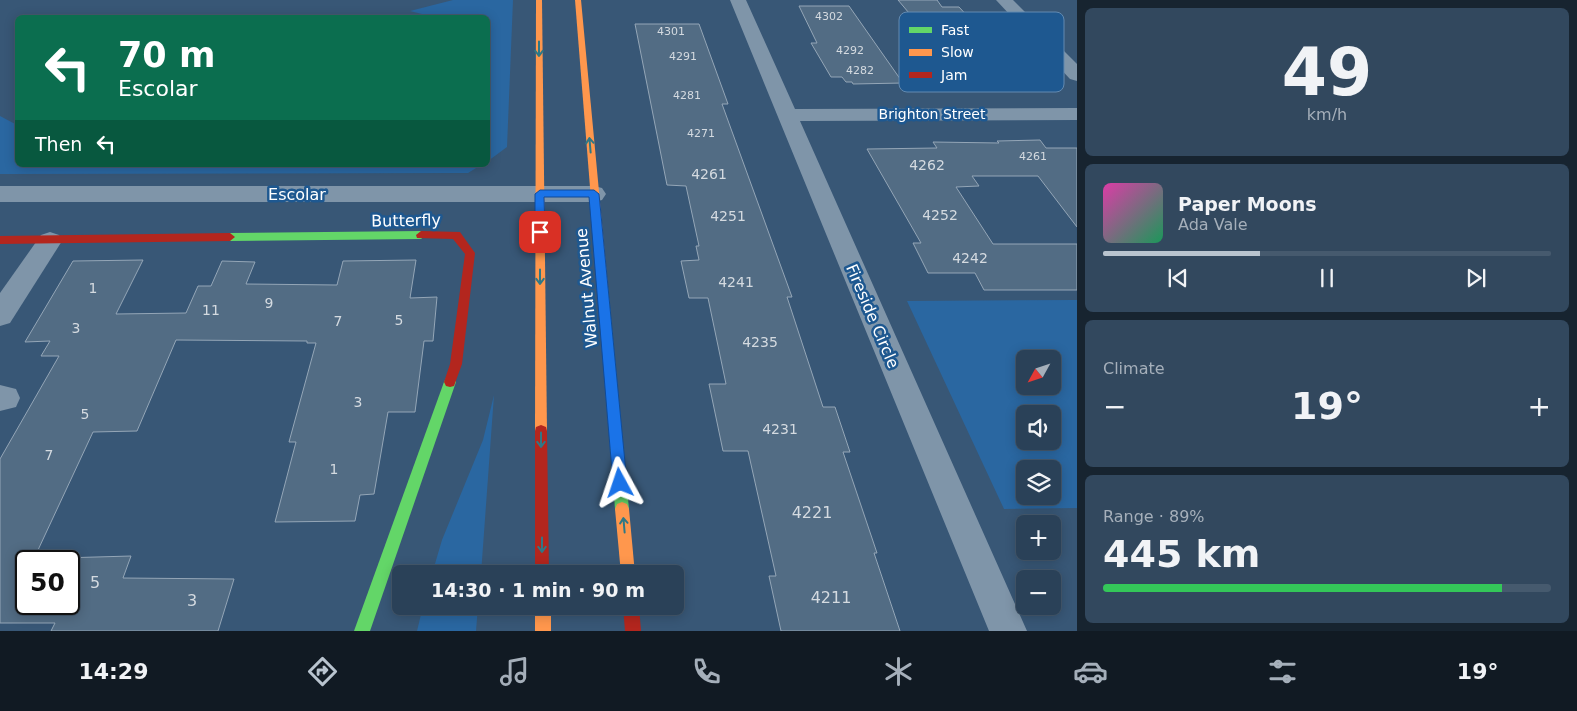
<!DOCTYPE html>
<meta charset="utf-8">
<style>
body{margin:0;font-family:"DejaVu Sans",sans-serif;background:#32485e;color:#f1f3f6;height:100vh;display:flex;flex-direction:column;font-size:19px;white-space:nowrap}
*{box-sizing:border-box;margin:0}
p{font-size:16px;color:#a5afba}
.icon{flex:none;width:28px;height:28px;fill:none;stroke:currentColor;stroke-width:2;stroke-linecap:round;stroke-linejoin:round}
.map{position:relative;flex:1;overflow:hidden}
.side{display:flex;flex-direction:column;gap:8px;padding:8px;background:#172430;width:500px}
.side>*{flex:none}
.banner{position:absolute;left:15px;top:15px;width:475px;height:152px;border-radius:8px;box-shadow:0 2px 12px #0003,0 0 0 1px #465a6e;background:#0b6e4f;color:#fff;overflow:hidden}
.needle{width:32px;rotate:230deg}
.tools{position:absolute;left:1016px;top:350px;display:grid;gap:10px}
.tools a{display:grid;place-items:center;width:45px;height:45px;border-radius:8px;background:#2a4158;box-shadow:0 2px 12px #0003,0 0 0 1px #465a6e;font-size:25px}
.speed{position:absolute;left:15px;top:550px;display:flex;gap:10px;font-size:25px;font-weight:700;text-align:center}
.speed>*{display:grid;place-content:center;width:65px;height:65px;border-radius:50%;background:#2a4158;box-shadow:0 2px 12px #0003,0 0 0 1px #465a6e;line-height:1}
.speed .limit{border:2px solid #111;border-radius:8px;background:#fff;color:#111}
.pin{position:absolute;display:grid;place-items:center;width:42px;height:42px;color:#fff;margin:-21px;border-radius:10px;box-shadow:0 2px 8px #0006}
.me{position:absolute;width:55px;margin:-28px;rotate:355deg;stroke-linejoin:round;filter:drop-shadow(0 0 4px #0008)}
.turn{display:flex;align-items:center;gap:18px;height:105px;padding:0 20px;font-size:22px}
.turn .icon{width:65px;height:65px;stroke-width:2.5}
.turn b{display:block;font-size:35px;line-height:42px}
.then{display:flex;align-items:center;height:48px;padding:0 20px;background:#0003;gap:10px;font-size:19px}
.big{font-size:38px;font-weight:800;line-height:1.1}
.side .widget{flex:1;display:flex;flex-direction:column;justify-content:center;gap:8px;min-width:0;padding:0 18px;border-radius:8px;background:#32485e}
.side .dial{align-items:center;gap:0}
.dial b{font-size:65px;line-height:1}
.song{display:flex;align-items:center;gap:15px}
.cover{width:60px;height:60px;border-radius:8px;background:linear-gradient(135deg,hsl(320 70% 55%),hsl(150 70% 35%))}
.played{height:5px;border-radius:2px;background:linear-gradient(90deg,#b9c4cf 35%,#465a6e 35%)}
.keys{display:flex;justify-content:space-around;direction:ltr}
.heat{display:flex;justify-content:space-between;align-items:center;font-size:28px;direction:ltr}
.charge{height:8px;border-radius:4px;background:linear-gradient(90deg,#34c759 89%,#465a6e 0)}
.trip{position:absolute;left:392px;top:565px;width:292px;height:50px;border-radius:8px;background:#2a4158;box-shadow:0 2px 12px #0003,0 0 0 1px #465a6e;font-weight:800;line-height:50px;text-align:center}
.menu{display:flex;height:80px;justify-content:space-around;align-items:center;background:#111a23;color:#a5afba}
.menu .icon{width:35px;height:35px}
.menu .on{color:#b9c4cf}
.menu b{font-size:22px;color:#f1f3f6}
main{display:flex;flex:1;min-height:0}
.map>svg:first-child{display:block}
.green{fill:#2a67a1;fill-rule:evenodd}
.building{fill:#526c84;stroke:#94a6b7;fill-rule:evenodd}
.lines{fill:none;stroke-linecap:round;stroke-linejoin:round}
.street{fill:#7f95a9;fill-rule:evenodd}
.fast{fill:#63d668;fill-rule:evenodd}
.slow{fill:#ff974d;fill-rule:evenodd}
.jam{fill:#b3261e;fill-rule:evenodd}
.oneway{stroke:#2f7886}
.route{fill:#1a73e8;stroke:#114b97}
.labels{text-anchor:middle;stroke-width:5;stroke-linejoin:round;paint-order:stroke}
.far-number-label{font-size:11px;fill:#d4dae0}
.far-street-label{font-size:14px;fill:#fff;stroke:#1e5890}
.number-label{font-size:14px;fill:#d4dae0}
.street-label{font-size:16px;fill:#fff;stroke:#1e5890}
.near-number-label{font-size:16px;fill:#d4dae0}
.key{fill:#1e5890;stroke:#628ab1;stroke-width:1}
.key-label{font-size:14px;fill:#fff}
</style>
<main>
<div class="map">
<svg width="1077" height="631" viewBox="0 0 1077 631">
<rect width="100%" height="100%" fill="#385776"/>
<g class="green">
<path d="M453,0h60l-6,147 -19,14v-143l-54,-1 -24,-6z"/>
<path d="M0,116l17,9 1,40h463l-13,8 -468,1z"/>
<path d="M1077,300v208l-73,1 -97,-208zM1025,359h27v27h-27zM1025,414h27v27h-27zM1025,469h27v27h-27z"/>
<path d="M494,395l-13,179h-49l10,-34 41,-100z"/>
<path d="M423,606h55l-2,25h-59z"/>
</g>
<g class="building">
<path d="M898,0h39l5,7h17l76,82 -61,1z"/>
<path d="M799,6h50l54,77 -50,1 -1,-2h-6l-4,-5h-11l-20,-34h6z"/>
<path d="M635,24h64l29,80h-6l70,193h-5l36,110h12l15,45h-7l34,101h-3l26,78h-119l-12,-55h7l-28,-125h-25l-14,-67h17l-18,-86h-19l-8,-37 18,-1 -3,-14h3l-13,-60 -19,-1z"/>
<path d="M1040,140l6,8h31v79l-39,-51h-66l7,10 -23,1 37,57h84v46h-93l-9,-17h-47l-15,-30h8l-54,-94 70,-1 -4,-6 66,1 -2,-2z"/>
<path d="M143,260l-27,54 70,-1 12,-27h13l11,-25 33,1 -9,22 91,1 6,-24 73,-1 -6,38 27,-1 -4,44h-9l-9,71h-27l-14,82 -14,1 -5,26 -80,1 21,-80h-7l27,-99h-9v-2l-131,-1 -39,91 -44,1 -55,118h27l-4,8 70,-2 -8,22 111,1 -16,52h-167l4,-8h-55v-164l59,-103h-18l9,-15 -25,1 48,-81zM26,561h43v43h-43z"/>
</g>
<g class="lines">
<g class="street">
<path d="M730,0h16l49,109 282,-1v12l-277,1 227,510h-38z"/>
<path d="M996,0h17l64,64v17l-7,-2z"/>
<path d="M0,186h594l8,2 4,6 -4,6 -8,2h-594z"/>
<path d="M50,232l9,3 3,6 -52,82 -10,3v-33l41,-58z"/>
<path d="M0,385l16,4 4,9 -4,9 -16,4z"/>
</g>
<g class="fast">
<path d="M421,231l5,4 -5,4 -191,2 -5,-4 5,-4z"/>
<path d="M603,283l5,4 21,222 -2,5 -5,2 -5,-2 -2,-5 -17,-222z"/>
<path d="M450,377l4,1 2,4 -86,249h-16l90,-249 2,-4z"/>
</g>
<g class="slow">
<path d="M536,0h6l5,431 -1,4 -5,2 -5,-2 -1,-4z"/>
<path d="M575,0h6l27,287 -5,4 -5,-4z"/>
<path d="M622,502l5,2 2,5 6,65h-14l-6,-65 2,-5z"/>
<rect x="535" y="606" width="16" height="25"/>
</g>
<g class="jam">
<path d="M421,231l39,1 15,21 -13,111 -8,22 -4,1 -4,-1 -2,-4 6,-18 15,-110 -12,-15 -36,-1 -1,-3z"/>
<path d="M230,233l5,4 -5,4 -230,3v-8z"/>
<path d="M541,425l5,2 1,4 2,143h-14v-143l1,-4z"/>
<path d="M623,606h16l2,25h-16z"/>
</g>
</g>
<defs><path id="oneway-shaft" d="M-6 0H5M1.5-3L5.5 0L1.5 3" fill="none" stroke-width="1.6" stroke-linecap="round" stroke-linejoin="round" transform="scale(1.25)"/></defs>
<g class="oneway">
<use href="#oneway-shaft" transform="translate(539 49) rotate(90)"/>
<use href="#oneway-shaft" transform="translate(590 145) rotate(-95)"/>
<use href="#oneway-shaft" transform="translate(540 277) rotate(90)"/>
<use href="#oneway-shaft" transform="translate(541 440) rotate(90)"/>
<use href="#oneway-shaft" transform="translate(624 525) rotate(-95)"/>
<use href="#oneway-shaft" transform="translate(542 545) rotate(90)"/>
</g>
<path class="route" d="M540,190h54l5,4 28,289 -2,4 -5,2 -5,-2 -2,-4 -24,-286h-45l1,35 -5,3 -5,-3v-38z"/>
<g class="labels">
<g class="far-number-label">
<text x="829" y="20">4302</text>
<text x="671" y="35">4301</text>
<text x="850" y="54">4292</text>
<text x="683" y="60">4291</text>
<text x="860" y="74">4282</text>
<text x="687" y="99">4281</text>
<text x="701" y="137">4271</text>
<text x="1033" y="160">4261</text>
</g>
<g class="far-street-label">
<text x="932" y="119">Brighton Street</text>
</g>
<g class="number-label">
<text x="927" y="170">4262</text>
<text x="709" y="179">4261</text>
<text x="940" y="220">4252</text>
<text x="728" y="221">4251</text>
<text x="970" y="263">4242</text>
<text x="736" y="287">4241</text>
<text x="93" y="293">1</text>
<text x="269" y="308">9</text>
<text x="211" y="315">11</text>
<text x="399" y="325">5</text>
<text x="338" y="326">7</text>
<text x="76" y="333">3</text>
<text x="760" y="347">4235</text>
<text x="358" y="407">3</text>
<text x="85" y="419">5</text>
<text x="780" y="434">4231</text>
<text x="49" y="460">7</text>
<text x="334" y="474">1</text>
</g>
<g class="street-label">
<text x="297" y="200">Escolar</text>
<text transform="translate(406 220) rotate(-1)" y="6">Butterfly</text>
<text transform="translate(586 288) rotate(-95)" y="6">Walnut Avenue</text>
<text transform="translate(873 316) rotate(67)" y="6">Fireside Circle</text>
</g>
<g class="near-number-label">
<text x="812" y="518">4221</text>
<text x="95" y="588">5</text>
<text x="831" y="603">4211</text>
<text x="192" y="606">3</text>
</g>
</g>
<rect x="899" y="12" width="165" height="80" rx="8" class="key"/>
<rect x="909" y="27" width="23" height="6" fill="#63d668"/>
<rect x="909" y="49" width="23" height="7" fill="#ff974d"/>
<rect x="909" y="72" width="23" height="6" fill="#b3261e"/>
<g class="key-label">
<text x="941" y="35">Fast</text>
<text x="941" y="57">Slow</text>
<text x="941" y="80">Jam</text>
</g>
</svg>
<div class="tools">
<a><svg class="needle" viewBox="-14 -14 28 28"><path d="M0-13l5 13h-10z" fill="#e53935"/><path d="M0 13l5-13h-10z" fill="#a5afba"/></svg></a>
<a><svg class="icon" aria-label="sound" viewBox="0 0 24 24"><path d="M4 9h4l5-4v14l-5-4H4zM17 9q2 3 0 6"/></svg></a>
<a><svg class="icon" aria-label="layers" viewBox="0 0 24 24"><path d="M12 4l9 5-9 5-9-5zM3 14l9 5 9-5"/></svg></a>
<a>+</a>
<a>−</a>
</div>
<div class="speed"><div class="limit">50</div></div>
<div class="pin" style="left:540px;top:232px;background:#d93025"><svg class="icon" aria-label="arrive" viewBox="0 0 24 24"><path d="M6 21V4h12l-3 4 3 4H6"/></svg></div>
<svg class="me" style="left:620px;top:483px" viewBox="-20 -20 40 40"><path d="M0-17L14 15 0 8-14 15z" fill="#1a73e8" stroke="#fff" stroke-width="4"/></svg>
<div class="trip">14:30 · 1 min · 90 m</div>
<div class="banner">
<div class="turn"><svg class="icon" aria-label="left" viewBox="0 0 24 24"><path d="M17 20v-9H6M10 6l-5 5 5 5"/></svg><div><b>70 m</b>Escolar</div></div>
<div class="then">Then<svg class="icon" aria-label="left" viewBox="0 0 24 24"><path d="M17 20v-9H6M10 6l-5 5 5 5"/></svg></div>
</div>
</div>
<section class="side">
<div class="widget dial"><b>49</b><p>km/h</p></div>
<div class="widget">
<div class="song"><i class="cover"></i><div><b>Paper Moons</b><p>Ada Vale</p></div></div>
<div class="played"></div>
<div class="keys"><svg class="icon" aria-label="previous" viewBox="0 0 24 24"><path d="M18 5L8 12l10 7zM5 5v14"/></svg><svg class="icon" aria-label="pause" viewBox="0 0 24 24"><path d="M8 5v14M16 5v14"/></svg><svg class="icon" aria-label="next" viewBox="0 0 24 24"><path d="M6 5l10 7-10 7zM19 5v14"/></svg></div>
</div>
<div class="widget"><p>Climate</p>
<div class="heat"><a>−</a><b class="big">19°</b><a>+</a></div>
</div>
<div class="widget"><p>Range · 89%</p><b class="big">445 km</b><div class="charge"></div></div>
</section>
</main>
<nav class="menu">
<b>14:29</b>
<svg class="icon on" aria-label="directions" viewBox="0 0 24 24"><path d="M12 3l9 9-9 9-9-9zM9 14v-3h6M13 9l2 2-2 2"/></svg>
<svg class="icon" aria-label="music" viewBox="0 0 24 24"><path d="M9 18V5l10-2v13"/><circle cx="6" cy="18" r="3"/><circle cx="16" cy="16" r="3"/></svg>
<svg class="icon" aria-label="phone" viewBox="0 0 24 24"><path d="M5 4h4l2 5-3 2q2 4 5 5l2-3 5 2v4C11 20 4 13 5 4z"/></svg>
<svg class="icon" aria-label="climate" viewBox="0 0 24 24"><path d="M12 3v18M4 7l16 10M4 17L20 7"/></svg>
<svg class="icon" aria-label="car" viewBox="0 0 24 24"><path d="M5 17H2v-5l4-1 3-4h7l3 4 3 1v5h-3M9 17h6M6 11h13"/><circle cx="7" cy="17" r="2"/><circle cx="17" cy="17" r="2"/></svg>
<svg class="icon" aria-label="filters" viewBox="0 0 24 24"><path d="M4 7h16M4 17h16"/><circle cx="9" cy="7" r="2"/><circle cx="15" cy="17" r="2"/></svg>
<b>19°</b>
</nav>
